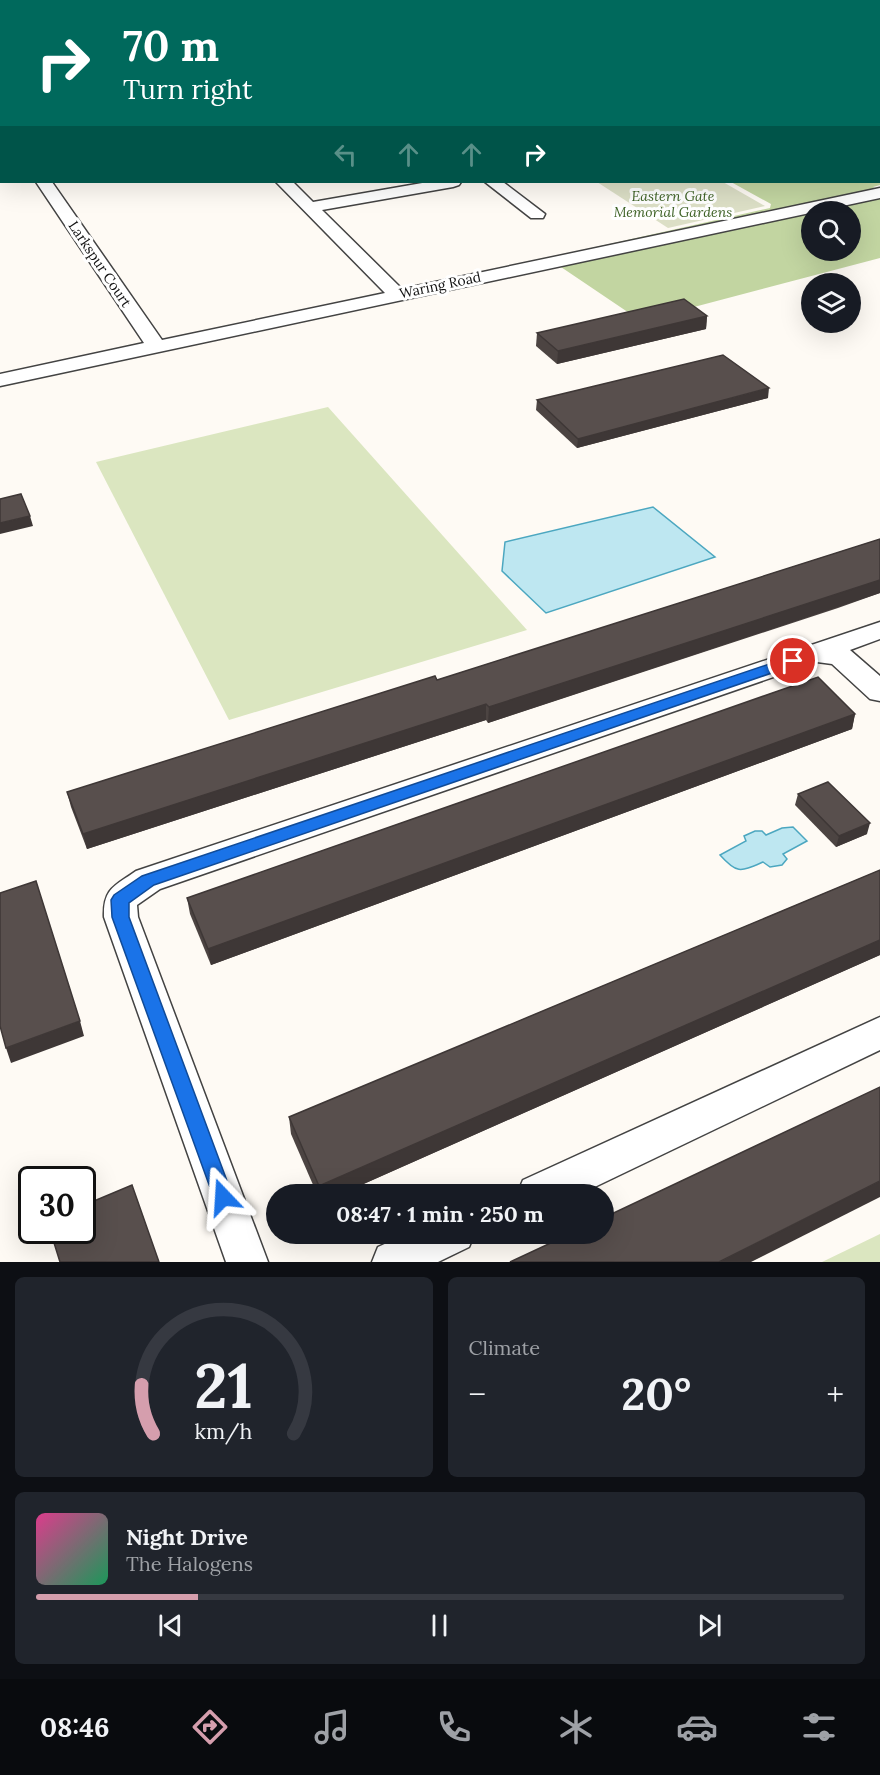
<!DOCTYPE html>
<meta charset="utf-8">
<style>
body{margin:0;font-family:Lora,serif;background:#20242c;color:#f1f3f6;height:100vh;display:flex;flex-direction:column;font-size:22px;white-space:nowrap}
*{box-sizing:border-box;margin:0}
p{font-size:20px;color:#9ea1a6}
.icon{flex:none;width:33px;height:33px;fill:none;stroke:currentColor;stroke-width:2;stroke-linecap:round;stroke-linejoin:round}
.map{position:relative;height:1262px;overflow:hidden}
.side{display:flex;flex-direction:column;gap:15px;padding:15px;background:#0d0f14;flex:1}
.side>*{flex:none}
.hud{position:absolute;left:0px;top:0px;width:880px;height:183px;box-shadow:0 6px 24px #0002;background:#00695c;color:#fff;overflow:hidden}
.fabs{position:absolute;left:801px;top:201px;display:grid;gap:12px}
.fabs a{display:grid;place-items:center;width:60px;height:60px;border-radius:50%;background:#171b24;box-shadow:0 6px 24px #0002;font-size:30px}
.speed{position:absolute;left:18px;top:1166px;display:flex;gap:12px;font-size:30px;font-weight:700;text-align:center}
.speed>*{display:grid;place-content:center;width:78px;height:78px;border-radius:50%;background:#171b24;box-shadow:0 6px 24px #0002;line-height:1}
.speed .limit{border:3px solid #111;border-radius:9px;background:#fff;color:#111}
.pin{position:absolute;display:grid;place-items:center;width:51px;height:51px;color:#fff;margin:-26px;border:3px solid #fff;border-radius:50%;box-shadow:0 2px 6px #0007}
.me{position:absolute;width:66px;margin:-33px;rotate:340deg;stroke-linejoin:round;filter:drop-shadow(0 0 4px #0008)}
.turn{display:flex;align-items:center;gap:21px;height:126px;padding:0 24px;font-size:27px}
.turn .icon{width:78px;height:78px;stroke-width:2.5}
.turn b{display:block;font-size:42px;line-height:51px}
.lanes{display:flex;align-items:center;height:57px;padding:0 24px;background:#0003;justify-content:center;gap:30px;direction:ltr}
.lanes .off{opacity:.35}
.big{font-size:45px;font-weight:700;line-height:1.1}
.side .card{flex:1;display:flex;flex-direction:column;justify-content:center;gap:9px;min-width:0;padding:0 21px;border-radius:9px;background:#20242c}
.side .dial{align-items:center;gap:0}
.dial svg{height:156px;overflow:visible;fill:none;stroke:#363941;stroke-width:7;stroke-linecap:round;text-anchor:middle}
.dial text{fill:#f1f3f6;stroke:none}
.song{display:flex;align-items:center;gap:18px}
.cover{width:72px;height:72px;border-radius:9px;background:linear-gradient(135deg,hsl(330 70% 55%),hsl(150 70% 35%))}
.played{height:6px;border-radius:3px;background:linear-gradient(90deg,#d59ead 20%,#363941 20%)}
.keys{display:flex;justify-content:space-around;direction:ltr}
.heat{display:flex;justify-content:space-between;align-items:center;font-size:33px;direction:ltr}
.side .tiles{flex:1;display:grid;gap:15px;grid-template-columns:1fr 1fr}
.card:last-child{grid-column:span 2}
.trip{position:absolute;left:266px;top:1184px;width:348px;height:60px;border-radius:30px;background:#171b24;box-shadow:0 6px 24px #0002;font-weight:700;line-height:60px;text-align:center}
.dock{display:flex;height:96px;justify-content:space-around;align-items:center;background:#090b0e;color:#9ea1a6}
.dock .icon{width:42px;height:42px}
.dock .current{color:#d59ead}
.dock b{font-size:27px;color:#f1f3f6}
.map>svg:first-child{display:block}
.green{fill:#dbe6c0}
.forest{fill:#c2d5a1;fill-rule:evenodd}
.cemetery{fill:#dcdfc6}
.water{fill:#bee7f1;stroke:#4ca7c0;stroke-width:1.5}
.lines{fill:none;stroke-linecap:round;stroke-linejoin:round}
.minor-casing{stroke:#434343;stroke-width:3}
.minor{fill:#fff;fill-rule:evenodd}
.wall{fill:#4c4442}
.shaded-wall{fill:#3e3736}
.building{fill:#584f4d;stroke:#3e3736;stroke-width:1.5}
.route{fill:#1a73e8;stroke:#114b97;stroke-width:1.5}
.labels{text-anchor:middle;stroke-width:6;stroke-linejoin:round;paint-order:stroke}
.far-park-label{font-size:14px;font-style:italic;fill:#3e6226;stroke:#fff}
.far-street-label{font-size:14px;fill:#101010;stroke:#fff}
</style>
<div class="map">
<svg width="880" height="1262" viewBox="0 0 880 1262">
<rect width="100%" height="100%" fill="#fefaf4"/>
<g class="green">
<path d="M328,407l199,223 -298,90 -133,-258z"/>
<path d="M880,1234v28h-58z"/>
</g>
<g class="forest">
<path d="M879,136l1,49 -7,2 5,3 -331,68 223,-50 1,-4 -40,-22h148z"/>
<path d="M880,197v61l-239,63 -83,-56zM812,212h38v38h-38z"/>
</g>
<g class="cemetery">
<path d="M262,0h331l3,1h-347z"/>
<path d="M597,182h126l42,24 -97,22z"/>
</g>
<g class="water">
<path d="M653,507l62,50 -169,56 -44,-42 3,-29z"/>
<path d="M793,827l14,14 -24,13 4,5 -5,6 -12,2 -7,-5c-23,10 -26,12 -43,-7l26,-14 -2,-5 11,-5h7l4,4 16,-7z"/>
</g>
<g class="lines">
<g class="minor-casing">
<g id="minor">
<rect x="0" y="55" width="2" height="8"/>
<rect x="0" y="113" width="2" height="10"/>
<path d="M36,182h16l110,158 223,-47 -109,-111h17l20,20 115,-20h33l-2,3 -6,2 -131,23 80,79 478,-101v10l-880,188v-12l144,-31z"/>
<path d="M485,182h18l42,32 -2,4h-12z"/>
<path d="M880,622v17l-30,11 30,26v25l-10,-2 -38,-35 -15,-2 -657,227 -23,16 1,12 130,345h-42l-122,-345c-1,-29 11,-31 32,-46z"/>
<path d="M880,1017v33l-300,144h-63l6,-14z"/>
<path d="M409,1233h66l-6,14 -31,15h-66l6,-15z"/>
</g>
</g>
<use href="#minor" class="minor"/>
</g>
<g class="wall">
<path d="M707,316l-1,13 -149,35 -21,-18 1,-13z"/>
<path d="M768,398l-191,50 -41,-38 1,-10z"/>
<path d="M880,539v54l-42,15 -350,115 -2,-3 -399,129 -16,-42 -4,-15 370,-112z"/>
<path d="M855,714l-3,15 -641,236 -21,-51 -3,-16z"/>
<path d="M798,794l69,40 -31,13 -41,-42z"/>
<path d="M880,870v85l-539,239h-24l-26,-60 -2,-17z"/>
</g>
<g class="shaded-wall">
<path d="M707,316l-1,13 -149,35 1,-13z"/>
<path d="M769,388l-1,10 -191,50 1,-9z"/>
<path d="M30,516l3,10 -33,8v-11z"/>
<path d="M880,580v13l-392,130 1,-16z"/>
<path d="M486,704v16l-399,129 -4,-15z"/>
<path d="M855,714l-3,15 -641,236 -3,-16z"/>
<path d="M870,823l-3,11 -31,13 3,-11z"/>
<path d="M880,940v15l-539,239h-21l-1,-8z"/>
<path d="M80,1021l4,15 -73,27 -5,-15z"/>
<path d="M880,1181v16l-129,65h-32z"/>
</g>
<g class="building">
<path d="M684,299l23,17 -149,35 -21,-18z"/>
<path d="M723,355l46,33 -191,51 -41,-39z"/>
<path d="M21,494l9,22 -30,7v-24z"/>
<path d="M880,539v41l-391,127 -3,-3 -403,130 -16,-42 368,-116 2,4z"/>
<path d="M818,677l37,37 -647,235 -21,-51z"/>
<path d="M828,782l42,41 -31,13 -41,-42z"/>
<path d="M880,870v70l-561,246 -30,-69z"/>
<path d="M36,881l44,140 -74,27 -6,-22v-133z"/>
<path d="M880,1087v94l-161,81h-209l62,-29h31v-15z"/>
<path d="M132,1185l27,77h-99l-10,-32h32v-24z"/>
</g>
<path class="route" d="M793,656l5,1 2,4 -2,3 -644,221 -25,18v14l104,280 -3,7 -7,3 -7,-3 -104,-287 -1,-17 3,-5 28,-19z"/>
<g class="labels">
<g class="far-park-label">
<text x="673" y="201">Eastern Gate<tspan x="673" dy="16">Memorial Gardens</tspan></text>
</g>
<g class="far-street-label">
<text transform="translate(100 264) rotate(56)" y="5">Larkspur Court</text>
<text transform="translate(440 285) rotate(-12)" y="5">Waring Road</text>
</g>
</g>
</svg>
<div class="fabs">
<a><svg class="icon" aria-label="search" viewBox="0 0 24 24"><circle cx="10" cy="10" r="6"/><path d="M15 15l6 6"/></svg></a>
<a><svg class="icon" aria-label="layers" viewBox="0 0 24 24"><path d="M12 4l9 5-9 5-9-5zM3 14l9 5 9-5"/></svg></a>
</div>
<div class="speed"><div class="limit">30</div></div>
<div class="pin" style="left:793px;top:661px;background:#d93025"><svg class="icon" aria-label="arrive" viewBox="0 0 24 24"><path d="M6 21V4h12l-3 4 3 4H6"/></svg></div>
<svg class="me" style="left:223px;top:1197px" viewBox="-20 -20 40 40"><path d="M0-17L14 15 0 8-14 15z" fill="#1a73e8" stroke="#fff" stroke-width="4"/></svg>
<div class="trip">08:47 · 1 min · 250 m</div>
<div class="hud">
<div class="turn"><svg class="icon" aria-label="right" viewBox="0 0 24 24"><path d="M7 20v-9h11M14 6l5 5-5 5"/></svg><div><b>70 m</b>Turn right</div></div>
<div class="lanes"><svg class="icon off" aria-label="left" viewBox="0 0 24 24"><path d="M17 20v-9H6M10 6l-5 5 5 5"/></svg><svg class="icon off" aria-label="ahead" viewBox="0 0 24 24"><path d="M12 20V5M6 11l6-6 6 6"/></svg><svg class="icon off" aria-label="ahead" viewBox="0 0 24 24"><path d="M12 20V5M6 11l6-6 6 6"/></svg><svg class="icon" aria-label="right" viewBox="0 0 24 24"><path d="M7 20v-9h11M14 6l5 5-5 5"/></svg></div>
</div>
</div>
<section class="side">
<div class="tiles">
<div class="card dial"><svg viewBox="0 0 100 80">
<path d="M14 69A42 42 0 1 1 86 69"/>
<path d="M14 69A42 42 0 0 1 8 44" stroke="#d59ead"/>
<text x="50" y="56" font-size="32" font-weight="700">21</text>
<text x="50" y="72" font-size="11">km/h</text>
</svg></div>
<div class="card"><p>Climate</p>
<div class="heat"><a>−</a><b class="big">20°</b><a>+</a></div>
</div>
<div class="card">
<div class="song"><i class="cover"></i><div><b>Night Drive</b><p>The Halogens</p></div></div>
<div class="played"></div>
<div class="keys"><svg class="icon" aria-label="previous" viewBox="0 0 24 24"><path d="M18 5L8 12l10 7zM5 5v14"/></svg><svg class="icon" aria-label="pause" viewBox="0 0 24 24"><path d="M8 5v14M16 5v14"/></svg><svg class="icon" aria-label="next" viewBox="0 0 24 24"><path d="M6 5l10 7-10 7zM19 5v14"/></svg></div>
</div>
</div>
</section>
<nav class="dock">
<b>08:46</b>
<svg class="icon current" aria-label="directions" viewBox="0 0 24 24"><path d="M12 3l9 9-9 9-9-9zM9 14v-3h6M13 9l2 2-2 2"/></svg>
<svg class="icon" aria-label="music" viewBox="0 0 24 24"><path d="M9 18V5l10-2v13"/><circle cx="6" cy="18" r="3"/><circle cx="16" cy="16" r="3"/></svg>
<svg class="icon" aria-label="phone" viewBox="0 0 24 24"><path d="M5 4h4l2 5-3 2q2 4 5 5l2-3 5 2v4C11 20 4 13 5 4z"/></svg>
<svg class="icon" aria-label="climate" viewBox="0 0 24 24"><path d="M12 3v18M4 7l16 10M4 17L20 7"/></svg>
<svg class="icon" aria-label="car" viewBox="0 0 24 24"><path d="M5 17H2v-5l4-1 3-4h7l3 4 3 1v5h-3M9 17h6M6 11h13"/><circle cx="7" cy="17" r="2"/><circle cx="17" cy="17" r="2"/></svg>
<svg class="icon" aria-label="filters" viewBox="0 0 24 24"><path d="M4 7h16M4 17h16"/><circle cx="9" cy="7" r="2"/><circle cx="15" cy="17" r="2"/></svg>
</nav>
